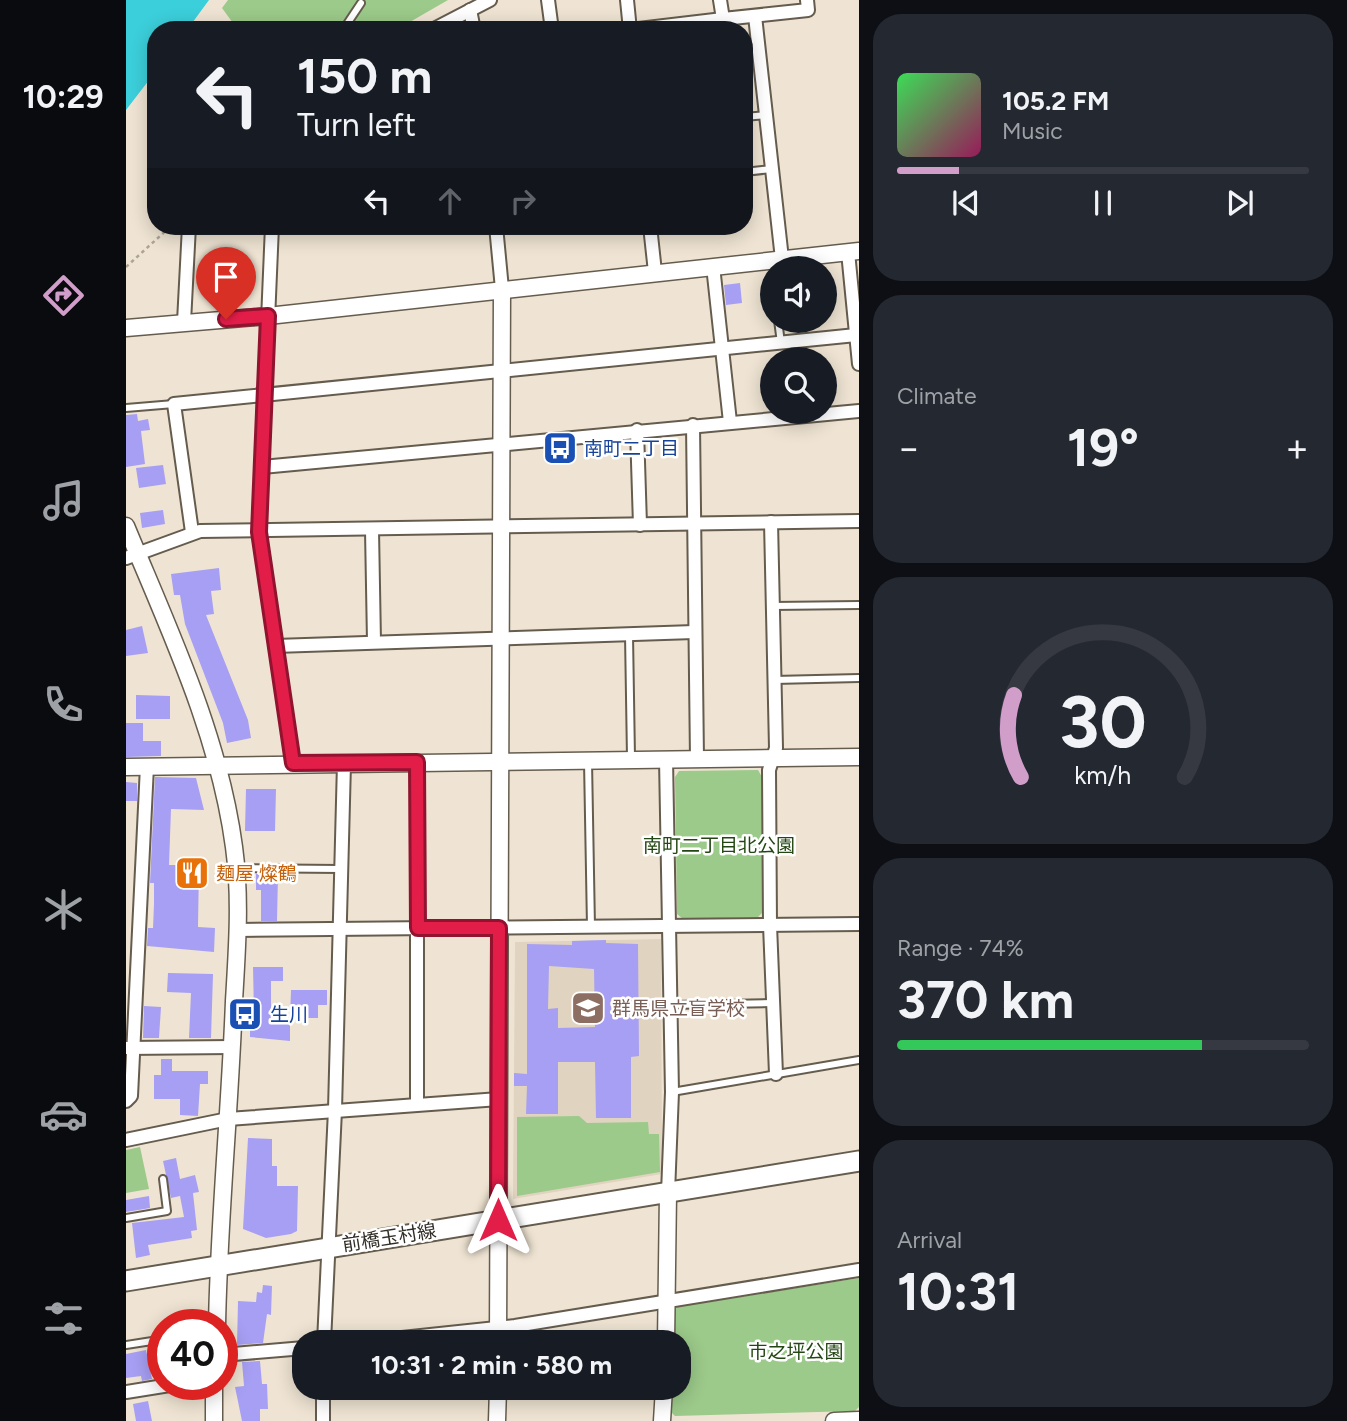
<!DOCTYPE html>
<meta charset="utf-8">
<style>
body{margin:0;font-family:Figtree,"Noto Sans JP",sans-serif;background:#242831;color:#f1f3f6;height:100vh;display:flex;flex-direction:column;font-size:26px;white-space:nowrap}
*{box-sizing:border-box;margin:0}
p{font-size:23px;color:#9ea1a6}
.icon{flex:none;width:38px;height:38px;fill:none;stroke:currentColor;stroke-width:2;stroke-linecap:round;stroke-linejoin:round}
.map{position:relative;flex:1;overflow:hidden}
.drawer{display:flex;flex-direction:column;gap:14px;padding:14px;background:#0d0f14;width:488px}
.drawer>*{flex:none}
.hud{position:absolute;left:21px;top:21px;width:606px;height:214px;border-radius:28px;box-shadow:0 4px 18px #0003;background:#171b24;color:#f1f3f6;overflow:hidden}
.fabs{position:absolute;left:634px;top:256px;display:grid;gap:14px}
.fabs a{display:grid;place-items:center;width:77px;height:77px;border-radius:50%;background:#171b24;box-shadow:0 4px 18px #0003;font-size:35px}
.speed{position:absolute;left:21px;top:1309px;display:flex;gap:14px;font-size:35px;font-weight:700;text-align:center}
.speed>*{display:grid;place-content:center;width:91px;height:91px;border-radius:50%;background:#171b24;box-shadow:0 4px 18px #0003;line-height:1}
.speed .limit{border:10px solid #d22;background:#fff;color:#111}
.pin{position:absolute;display:grid;place-items:center;width:60px;height:60px;color:#fff;margin:-72px -30px;border-radius:50% 50% 50% 0;rotate:-45deg;box-shadow:0 0 7px #0007}
.pin .icon{rotate:45deg}
.me{position:absolute;width:77px;margin:-38px;rotate:0deg;stroke-linejoin:round;filter:drop-shadow(0 0 5px #0008)}
.turn{display:flex;align-items:center;gap:24px;height:147px;padding:0 35px;font-size:32px}
.turn .icon{width:91px;height:91px;stroke-width:2.5}
.turn b{display:block;font-size:49px;line-height:60px}
.lanes{display:flex;align-items:center;height:66px;padding:0 35px;background:#0003;justify-content:center;gap:35px;direction:ltr}
.lanes .off{opacity:.35}
.big{font-size:52px;font-weight:700;line-height:1.1}
.drawer .tile{flex:1;display:flex;flex-direction:column;justify-content:center;gap:10px;min-width:0;padding:0 24px;border-radius:28px;background:#242831}
.drawer .dial{align-items:center;gap:0}
.dial svg{height:182px;overflow:visible;fill:none;stroke:#363941;stroke-width:7;stroke-linecap:round;text-anchor:middle}
.dial text{fill:#f1f3f6;stroke:none}
.song{display:flex;align-items:center;gap:21px}
.cover{width:84px;height:84px;border-radius:10px;background:linear-gradient(135deg,hsl(130 70% 55%),hsl(330 70% 35%))}
.played{height:7px;border-radius:4px;background:linear-gradient(90deg,#d09ec9 15%,#363941 15%)}
.keys{display:flex;justify-content:space-around;direction:ltr}
.heat{display:flex;justify-content:space-between;align-items:center;font-size:38px;direction:ltr}
.charge{height:10px;border-radius:5px;background:linear-gradient(90deg,#34c759 74%,#363941 0)}
.trip{position:absolute;left:166px;top:1330px;width:399px;height:70px;border-radius:28px;background:#171b24;box-shadow:0 4px 18px #0003;font-weight:700;line-height:70px;text-align:center}
main{display:flex;flex:1;min-height:0}
.tabs{display:flex;flex-direction:column;width:126px;justify-content:space-around;align-items:center;background:#090b0e;color:#9ea1a6}
.tabs .icon{width:49px;height:49px}
.tabs .active{color:#d09ec9}
.tabs b{font-size:32px;color:#f1f3f6}
.map>svg:first-child{display:block}
.education{fill:#e0d3c0}
.green{fill:#9cca8a}
.water{fill:#3bcfdb}
.building{fill:#a79ff3;fill-rule:evenodd}
.lines{fill:none;stroke-linecap:round;stroke-linejoin:round}
.service-casing{stroke:#655c4e;stroke-width:10}
.minor-casing{stroke:#655c4e;stroke-width:16}
.tertiary-casing{stroke:#655c4e;stroke-width:19}
.primary-casing{stroke:#655c4e;stroke-width:23}
.path{stroke:#aca496;stroke-width:2.5;stroke-dasharray:3.5 3.5;stroke-linecap:butt}
.service{stroke:#fff;stroke-width:6}
.minor{stroke:#fff;stroke-width:12}
.tertiary{stroke:#fff;stroke-width:16}
.primary{stroke:#fff;stroke-width:19}
.route-casing{stroke:#92132f;stroke-width:18}
.route{stroke:#e11d48;stroke-width:12}
.labels{text-anchor:middle;stroke-width:5;stroke-linejoin:round;paint-order:stroke}
.transit-label{font-size:19px;fill:#164399;stroke:#fff;text-anchor:start}
.park-label{font-size:19px;fill:#234712;stroke:#fff}
.food-label{font-size:19px;fill:#c56008;stroke:#fff;text-anchor:start}
.education-label{font-size:19px;fill:#785e54;stroke:#fff;text-anchor:start}
.street-label{font-size:19px;fill:#312d27;stroke:#fff}
</style>
<main>
<nav class="tabs">
<b>10:29</b>
<svg class="icon active" aria-label="directions" viewBox="0 0 24 24"><path d="M12 3l9 9-9 9-9-9zM9 14v-3h6M13 9l2 2-2 2"/></svg>
<svg class="icon" aria-label="music" viewBox="0 0 24 24"><path d="M9 18V5l10-2v13"/><circle cx="6" cy="18" r="3"/><circle cx="16" cy="16" r="3"/></svg>
<svg class="icon" aria-label="phone" viewBox="0 0 24 24"><path d="M5 4h4l2 5-3 2q2 4 5 5l2-3 5 2v4C11 20 4 13 5 4z"/></svg>
<svg class="icon" aria-label="climate" viewBox="0 0 24 24"><path d="M12 3v18M4 7l16 10M4 17L20 7"/></svg>
<svg class="icon" aria-label="car" viewBox="0 0 24 24"><path d="M5 17H2v-5l4-1 3-4h7l3 4 3 1v5h-3M9 17h6M6 11h13"/><circle cx="7" cy="17" r="2"/><circle cx="17" cy="17" r="2"/></svg>
<svg class="icon" aria-label="filters" viewBox="0 0 24 24"><path d="M4 7h16M4 17h16"/><circle cx="9" cy="7" r="2"/><circle cx="15" cy="17" r="2"/></svg>
</nav>
<div class="map">
<svg width="733" height="1421" viewBox="0 0 733 1421">
<rect width="100%" height="100%" fill="#efe4d3"/>
<path class="education" d="M535,939l1,235 -149,25 2,-257z"/>
<g class="green">
<path d="M102,0h220l-52,30h-158l-16,-22z"/>
<path d="M632,770l4,7 1,135 -5,5 -75,2 -6,-5 -2,-137 4,-6z"/>
<path d="M453,1116l8,7 61,-1 1,12h10l1,38 -143,24v-79z"/>
<path d="M14,1147l9,42 -23,4v-43z"/>
<path d="M733,1278v129l-4,4 -180,5 -5,-5 1,-23h8v-46h-7l1,-29 4,-6z"/>
</g>
<path class="water" d="M0,0h83l-22,30h-31v41l-30,39z"/>
<g class="building">
<path d="M614,283l2,20 -16,2 -2,-20z"/>
<path d="M11,414l1,7 10,-2 2,11 -9,1 4,33 -19,3v-52z"/>
<path d="M37,465l3,19 -27,4 -3,-20z"/>
<path d="M37,510l2,14 -23,4 -2,-15z"/>
<path d="M93,568l2,22 -10,1 3,23 -8,1 42,105 3,18 -24,5 -4,-20 -38,-99 -5,-29h-6l-3,-21z"/>
<path d="M16,626l6,27 -22,3v-26z"/>
<path d="M10,695l34,1v23h-34z"/>
<path d="M0,723h17v18h18v15l-35,1z"/>
<path d="M29,777l41,1 8,32 -33,-1 -2,56h30l-1,62 17,1 -1,24 -67,-6 1,-18h5l1,-24v-21h-4z"/>
<path d="M0,782l11,1v18h-11z"/>
<path d="M120,789h30l-1,42h-30z"/>
<path d="M130,874h22l-1,47h-16v-31h-5z"/>
<path d="M480,940v3l32,1 1,112 -8,1v61h-35l-1,-56h-37v52h-32l1,-28h-13v-13l13,1v-130l45,1v-4zM423,966l45,3 1,58 -37,1v-20l-10,1z"/>
<path d="M127,967h30v14h-12v39h19v21l-40,-4v-22h4z"/>
<path d="M42,973l45,1 -2,64h-22l2,-45 -24,-1z"/>
<path d="M165,990h36v15h-9v13h-28z"/>
<path d="M18,1006l17,1 -2,31h-16z"/>
<path d="M35,1059h11v12h36v13h-8l-2,32 -18,-1v-16h-26v-24h7z"/>
<path d="M122,1138l24,1v27h5v20h21l-1,45 -6,3 -25,4 -23,-9z"/>
<path d="M50,1158l4,21 15,-4 4,17 -6,1 4,37 -6,1 1,7 -44,7 2,10 -14,3 -4,-35 52,-6 -4,-21 -9,2 -8,-37z"/>
<path d="M23,1196l1,12 -24,4v-12z"/>
<path d="M137,1285l9,1 -1,29 -4,-1 -4,29 -26,2 1,-44 18,1 1,-10 5,1z"/>
<path d="M20,1350l6,29 -10,2 -1,-5 -15,2v-24z"/>
<path d="M134,1361l2,23h5l1,25h-8v12h-18l-7,-34 9,-1 -2,-24z"/>
<path d="M22,1401l4,20h-16l-3,-17z"/>
</g>
<g class="lines">
<g class="service-casing">
<g id="service">
<path d="M217,30l18,-27"/>
<path d="M618,117l22,-2"/>
<path d="M618,172l28,-3"/>
<path d="M652,320l3,23"/>
<path d="M0,408l48,-4"/>
<path d="M647,606l86,-1"/>
<path d="M503,635l2,123"/>
<path d="M648,680l85,-2"/>
<path d="M462,761l3,166"/>
<path d="M112,868l103,1"/>
<path d="M544,1005l102,-2"/>
<path d="M546,1092l187,-32"/>
<path d="M0,1218l41,-7 -4,-32"/>
<path d="M0,1345l26,-4 4,3 7,36"/>
</g>
</g>
<g class="minor-casing">
<g id="minor">
<path d="M422,0l4,30"/>
<path d="M501,0l3,30"/>
<path d="M594,0l3,19 85,-9 -1,-10"/>
<path d="M344,10l4,20"/>
<path d="M629,16l27,243"/>
<path d="M306,30l58,-30"/>
<path d="M504,30l93,-11"/>
<path d="M146,226l-13,306 34,231"/>
<path d="M370,226l6,63"/>
<path d="M524,226l5,46"/>
<path d="M722,252l11,112"/>
<path d="M587,266l17,156"/>
<path d="M58,322l5,-96"/>
<path d="M567,425l4,334"/>
<path d="M511,430l3,95"/>
<path d="M136,467l597,-56"/>
<path d="M645,522l5,226 -7,22 1,155 6,149"/>
<path d="M246,530l2,112"/>
<path d="M66,532l-18,-128 682,-69"/>
<path d="M0,558l74,-27 659,-10"/>
<path d="M149,646l419,-14"/>
<path d="M540,759l6,333 -4,101"/>
<path d="M111,930l622,-6"/>
<path d="M0,1048l107,-1"/>
<path d="M0,1101l5,-5 16,-330"/>
<path d="M291,1103v-341"/>
<path d="M0,1140l102,-21 271,-20"/>
<path d="M198,1342l11,-232 9,-347"/>
<path d="M238,1342l151,-16 344,-56"/>
<path d="M96,1355l82,-7"/>
<path d="M0,1392l50,-8"/>
<path d="M197,1421v-33"/>
</g>
</g>
<g class="tertiary-casing">
<g id="tertiary">
<path d="M0,328l142,-12 591,-65"/>
<path d="M0,526c43,104 93,208 108,321 7,51 3,103 0,154 -4,108 -15,216 -17,324"/>
<path d="M0,767l733,-10"/>
<path d="M372,1342l4,-1053"/>
<path d="M540,1342l2,-149"/>
<path d="M88,1421v-37"/>
<path d="M371,1421l1,-33"/>
<path d="M536,1421l2,-33"/>
<path d="M708,1421l25,-1"/>
</g>
</g>
<g class="primary-casing">
<path id="primary" d="M0,1281l733,-120"/>
</g>
<path class="path" d="M0,267l45,-41"/>
<use href="#service" class="service"/>
<use href="#minor" class="minor"/>
<use href="#tertiary" class="tertiary"/>
<use href="#primary" class="primary"/>
</g>
<g class="lines">
<g class="route-casing">
<path id="route" d="M100,319l42,-3 -9,216 34,231 124,-1 1,166h81l-1,292"/>
</g>
<use href="#route" class="route"/>
</g>
<defs>
<g id="bus-square" transform="scale(1.75)"><rect x="-9" y="-9" width="18" height="18" rx="4" fill="#1a4fb4" stroke="#fff"/><path d="M-5-6H5V4H4V6H2V4H-2V6H-4V4H-5ZM-3.5-4V0h7V-4ZM-3.5 1.2v1.5H-2V1.2ZM2 1.2v1.5H3.5V1.2Z" fill="#fff"/></g>
<g id="restaurant-square" transform="scale(1.75)"><rect x="-9" y="-9" width="18" height="18" rx="4" fill="#e8710a" stroke="#fff"/><path d="M-5-6h1v4h1v-4h1v4h1v-4h1v5L-1.5 .5V6h-2V.5L-5-1ZM5-6V6H3V1.5H1.5Q1.5-4 5-6Z" fill="#fff"/></g>
<g id="school-square" transform="scale(1.75)"><rect x="-9" y="-9" width="18" height="18" rx="4" fill="#8d6e63" stroke="#fff"/><path d="M0-5L7-2L0 1L-7-2ZM-4 1L0 2.5L4 1V4Q0 6-4 4Z" fill="#fff"/></g>
</defs>
<g fill-rule="evenodd">
<use href="#bus-square" x="434" y="448"/>
<use href="#restaurant-square" x="66" y="873"/>
<use href="#school-square" x="462" y="1008"/>
<use href="#bus-square" x="119" y="1014"/>
</g>
<g class="labels">
<g class="transit-label">
<text x="458" y="455">南町二丁目</text>
<text x="144" y="1021">生川</text>
</g>
<g class="park-label">
<text x="593" y="852">南町二丁目北公園</text>
<text x="670" y="1358">市之坪公園</text>
</g>
<g class="food-label">
<text x="90" y="880">麺屋 燦鶴</text>
</g>
<g class="education-label">
<text x="486" y="1015">群馬県立盲学校</text>
</g>
<g class="street-label">
<text transform="translate(263 1237) rotate(-9)" y="7">前橋玉村線</text>
</g>
</g>
</svg>
<div class="fabs">
<a><svg class="icon" aria-label="sound" viewBox="0 0 24 24"><path d="M4 9h4l5-4v14l-5-4H4zM17 9q2 3 0 6"/></svg></a>
<a><svg class="icon" aria-label="search" viewBox="0 0 24 24"><circle cx="10" cy="10" r="6"/><path d="M15 15l6 6"/></svg></a>
</div>
<div class="speed"><div class="limit">40</div></div>
<div class="pin" style="left:100px;top:319px;background:#d93025"><svg class="icon" aria-label="arrive" viewBox="0 0 24 24"><path d="M6 21V4h12l-3 4 3 4H6"/></svg></div>
<svg class="me" style="left:372px;top:1220px" viewBox="-20 -20 40 40"><path d="M0-17L14 15 0 8-14 15z" fill="#e11d48" stroke="#fff" stroke-width="4"/></svg>
<div class="trip">10:31 · 2 min · 580 m</div>
<div class="hud">
<div class="turn"><svg class="icon" aria-label="left" viewBox="0 0 24 24"><path d="M17 20v-9H6M10 6l-5 5 5 5"/></svg><div><b>150 m</b>Turn left</div></div>
<div class="lanes"><svg class="icon" aria-label="left" viewBox="0 0 24 24"><path d="M17 20v-9H6M10 6l-5 5 5 5"/></svg><svg class="icon off" aria-label="ahead" viewBox="0 0 24 24"><path d="M12 20V5M6 11l6-6 6 6"/></svg><svg class="icon off" aria-label="right" viewBox="0 0 24 24"><path d="M7 20v-9h11M14 6l5 5-5 5"/></svg></div>
</div>
</div>
<section class="drawer">
<div class="tile">
<div class="song"><i class="cover"></i><div><b>105.2 FM</b><p>Music</p></div></div>
<div class="played"></div>
<div class="keys"><svg class="icon" aria-label="previous" viewBox="0 0 24 24"><path d="M18 5L8 12l10 7zM5 5v14"/></svg><svg class="icon" aria-label="pause" viewBox="0 0 24 24"><path d="M8 5v14M16 5v14"/></svg><svg class="icon" aria-label="next" viewBox="0 0 24 24"><path d="M6 5l10 7-10 7zM19 5v14"/></svg></div>
</div>
<div class="tile"><p>Climate</p>
<div class="heat"><a>−</a><b class="big">19°</b><a>+</a></div>
</div>
<div class="tile dial"><svg viewBox="0 0 100 80">
<path d="M14 69A42 42 0 1 1 86 69"/>
<path d="M14 69A42 42 0 0 1 11 33" stroke="#d09ec9"/>
<text x="50" y="56" font-size="32" font-weight="700">30</text>
<text x="50" y="72" font-size="11">km/h</text>
</svg></div>
<div class="tile"><p>Range · 74%</p><b class="big">370 km</b><div class="charge"></div></div>
<div class="tile"><p>Arrival</p><b class="big">10:31</b></div>
</section>
</main>
